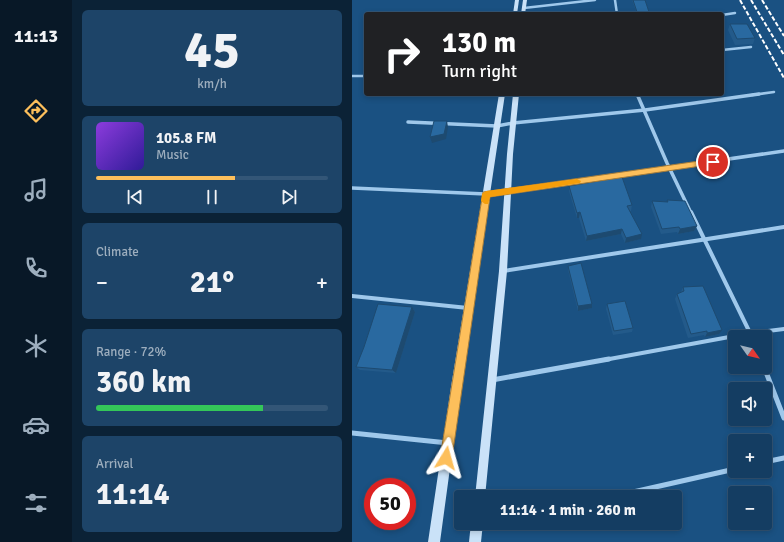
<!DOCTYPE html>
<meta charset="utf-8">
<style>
body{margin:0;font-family:Signika,sans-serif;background:#1d4468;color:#f1f3f6;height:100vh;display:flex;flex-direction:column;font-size:15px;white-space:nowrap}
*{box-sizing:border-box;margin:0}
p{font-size:13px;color:#9daebe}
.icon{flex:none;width:22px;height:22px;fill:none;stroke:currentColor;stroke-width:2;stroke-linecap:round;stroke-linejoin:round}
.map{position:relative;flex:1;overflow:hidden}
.panel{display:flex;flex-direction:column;gap:10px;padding:10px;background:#0b2236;width:280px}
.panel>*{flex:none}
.hud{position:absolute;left:12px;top:12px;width:360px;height:84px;border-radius:4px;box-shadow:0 2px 6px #0003,0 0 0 1px #335677;background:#202124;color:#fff;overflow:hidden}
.needle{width:26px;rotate:124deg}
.buttons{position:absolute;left:376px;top:330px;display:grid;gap:8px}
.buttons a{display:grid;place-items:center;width:44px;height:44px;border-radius:4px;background:#143d62;box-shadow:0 2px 6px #0003,0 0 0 1px #335677;font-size:20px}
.speed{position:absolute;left:12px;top:478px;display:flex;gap:8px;font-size:20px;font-weight:700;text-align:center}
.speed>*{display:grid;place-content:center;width:52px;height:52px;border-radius:50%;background:#143d62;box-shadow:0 2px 6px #0003,0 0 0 1px #335677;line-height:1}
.speed .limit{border:6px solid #d22;background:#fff;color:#111}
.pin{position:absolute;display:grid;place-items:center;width:34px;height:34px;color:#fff;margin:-17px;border:2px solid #fff;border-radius:50%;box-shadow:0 1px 4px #0007}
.me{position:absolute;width:44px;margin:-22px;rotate:8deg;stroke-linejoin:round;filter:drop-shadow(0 0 3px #0008)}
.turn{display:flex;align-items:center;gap:14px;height:84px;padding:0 12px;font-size:18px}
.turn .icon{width:52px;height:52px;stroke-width:2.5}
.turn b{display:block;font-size:28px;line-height:34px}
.big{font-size:30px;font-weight:800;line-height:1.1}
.panel .tile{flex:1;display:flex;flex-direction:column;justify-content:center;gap:6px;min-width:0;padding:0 14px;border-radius:6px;background:#1d4468}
.panel .dial{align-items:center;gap:0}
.dial b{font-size:52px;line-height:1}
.song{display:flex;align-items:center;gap:12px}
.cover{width:48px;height:48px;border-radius:6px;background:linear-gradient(135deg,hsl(270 70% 55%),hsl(250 70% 35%))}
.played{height:4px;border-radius:2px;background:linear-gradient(90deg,#fdbf5b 60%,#335677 60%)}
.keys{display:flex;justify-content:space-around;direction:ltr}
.heat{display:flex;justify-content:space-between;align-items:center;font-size:22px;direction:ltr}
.charge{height:6px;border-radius:3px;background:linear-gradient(90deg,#34c759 72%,#335677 0)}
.trip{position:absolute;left:102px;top:490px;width:228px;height:40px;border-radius:4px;background:#143d62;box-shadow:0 2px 6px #0003,0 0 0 1px #335677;font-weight:800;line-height:40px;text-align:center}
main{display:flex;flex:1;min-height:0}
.tab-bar{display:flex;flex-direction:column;width:72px;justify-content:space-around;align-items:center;background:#081827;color:#9daebe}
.tab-bar .icon{width:28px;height:28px}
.tab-bar .selected{color:#fdbf5b}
.tab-bar b{font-size:18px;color:#f1f3f6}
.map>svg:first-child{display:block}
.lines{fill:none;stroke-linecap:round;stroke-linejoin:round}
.minor-far3{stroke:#9fc8eb;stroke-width:2.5}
.minor-far2{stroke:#9fc8eb;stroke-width:3.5}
.minor-far1{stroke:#9fc8eb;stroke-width:4}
.minor{stroke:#9fc8eb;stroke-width:5}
.secondary{fill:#cae2f8;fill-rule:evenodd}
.rail{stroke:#fff;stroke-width:2;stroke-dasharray:4.5 2;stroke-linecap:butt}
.wall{fill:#235a8a}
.shaded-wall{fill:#1d4a70}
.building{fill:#2969a0;stroke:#1d4a70}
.route{fill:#fdbf5b;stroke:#a47c3b}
.slow{fill:#f59e0b}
</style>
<main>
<nav class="tab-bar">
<b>11:13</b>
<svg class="icon selected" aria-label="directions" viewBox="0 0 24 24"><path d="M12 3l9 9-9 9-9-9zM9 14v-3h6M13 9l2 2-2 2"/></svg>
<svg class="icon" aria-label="music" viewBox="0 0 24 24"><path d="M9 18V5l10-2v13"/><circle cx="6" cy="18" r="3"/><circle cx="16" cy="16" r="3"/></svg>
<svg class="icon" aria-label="phone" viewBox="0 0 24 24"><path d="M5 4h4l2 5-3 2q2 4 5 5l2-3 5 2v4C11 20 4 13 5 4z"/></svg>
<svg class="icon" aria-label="climate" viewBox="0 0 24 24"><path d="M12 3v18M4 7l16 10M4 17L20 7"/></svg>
<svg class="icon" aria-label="car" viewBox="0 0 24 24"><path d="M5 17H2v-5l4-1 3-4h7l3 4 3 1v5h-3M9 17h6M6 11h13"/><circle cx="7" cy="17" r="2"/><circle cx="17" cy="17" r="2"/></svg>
<svg class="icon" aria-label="filters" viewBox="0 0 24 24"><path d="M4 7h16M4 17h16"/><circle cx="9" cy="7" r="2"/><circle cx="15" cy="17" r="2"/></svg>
</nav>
<section class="panel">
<div class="tile dial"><b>45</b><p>km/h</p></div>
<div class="tile">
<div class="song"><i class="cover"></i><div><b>105.8 FM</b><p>Music</p></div></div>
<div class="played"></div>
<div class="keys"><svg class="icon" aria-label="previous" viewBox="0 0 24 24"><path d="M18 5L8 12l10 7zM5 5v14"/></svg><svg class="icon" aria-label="pause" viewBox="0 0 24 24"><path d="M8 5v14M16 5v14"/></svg><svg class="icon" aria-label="next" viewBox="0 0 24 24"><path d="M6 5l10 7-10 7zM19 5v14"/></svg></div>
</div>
<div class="tile"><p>Climate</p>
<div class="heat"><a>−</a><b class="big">21°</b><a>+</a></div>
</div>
<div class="tile"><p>Range · 72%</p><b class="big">360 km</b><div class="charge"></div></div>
<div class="tile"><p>Arrival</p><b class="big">11:14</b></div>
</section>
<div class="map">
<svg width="432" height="542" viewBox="0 0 432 542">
<rect width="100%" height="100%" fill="#1a5182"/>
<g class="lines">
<g class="minor-far3">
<path d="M263,0l2,14"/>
<path d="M172,8l71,-8"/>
<path d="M370,15l13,-2"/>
<path d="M370,50l29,-3"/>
<path d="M0,76h14"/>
<path d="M400,95l22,-3"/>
</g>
<g class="minor-far2">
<path d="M285,94l30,69 24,50"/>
<path d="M56,122l89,4 16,-3 132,-13 114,-16"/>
<path d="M0,188l134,6 298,-43"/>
</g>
<g class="minor-far1">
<path d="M339,212l61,125"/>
<path d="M151,271l281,-44"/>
<path d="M0,296l116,12"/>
<path d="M252,360l147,-27 33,-4"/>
</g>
<g class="minor">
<path d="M412,367l20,51"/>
<path d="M140,380l117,-21"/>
<path d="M0,433l96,10"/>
<path d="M413,462l19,-4"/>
<path d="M259,497l124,-28"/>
<path d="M127,527l17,-4"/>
</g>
<g class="secondary">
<path d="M163,0h4l-2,14h-4z"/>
<path d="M171,0h4l-2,14h-4z"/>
<path d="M147,94h6l-44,293 -21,155h-12l23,-155z"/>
<path d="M161,94h6l-6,60 -6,117 -22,226h-10l24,-226 8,-117z"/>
<path d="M119,523h12l-2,19h-12z"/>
</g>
<g class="rail">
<path d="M388,0l44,78"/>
<path d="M399,0l33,55"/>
<path d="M410,0l22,36"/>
</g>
</g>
<g class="wall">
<path d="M280,0h13l4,12v2h-12z"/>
<path d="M378,24l25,14 -2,6 -18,1 -7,-15z"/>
<path d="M217,186l63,19 -1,6h-1l11,28 -16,4 -4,-9 -35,7 -7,-23h-2l-8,-27z"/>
<path d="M315,200l30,26 -3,5 -16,3 -1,-2 -16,2 -10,-27 1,-6 15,1z"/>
<path d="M216,266l24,42 -14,3 -10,-41z"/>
<path d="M331,287l36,47 -14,3 -1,-2 -16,3 -13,-39 2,-5 4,-2z"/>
<path d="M255,304l26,24 -1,4 -19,3 -7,-26z"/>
<path d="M60,307l3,5 -19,61 -36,-3 -4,-3z"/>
</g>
<g class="shaded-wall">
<path d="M95,121l1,6 -2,12 -14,4 -2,-6z"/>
<path d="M228,212l-1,6h-2v-5z"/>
<path d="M345,226l-3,5 -16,3 2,-5z"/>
<path d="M270,229l-1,5 -35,7 1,-5z"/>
<path d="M290,234l-1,5 -16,4 1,-5z"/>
<path d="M240,304v4l-14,3v-5z"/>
<path d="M60,307l3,5 -19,61 -4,-3z"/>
<path d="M370,330l-3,4 -14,3 2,-4z"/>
</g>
<g class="building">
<path d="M281,0h12l4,12h-12z"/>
<path d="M378,24h17l8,14 -18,1z"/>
<path d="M82,121h13l-3,13 -14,3z"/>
<path d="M270,177l10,28 -5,1 15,28 -16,4 -4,-9 -35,7 -7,-24 -3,1 -8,-27z"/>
<path d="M315,200l18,1 12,25 -17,3 -1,-2 -17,2 -10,-28 16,1z"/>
<path d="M229,263l11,41 -14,2 -10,-40z"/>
<path d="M351,286l19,44 -15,3v-2l-16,3 -14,-40 7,-3 -1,-4z"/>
<path d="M273,301l8,27 -19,3 -7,-27z"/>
<path d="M26,304l34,3 -20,63 -36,-3 8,-20z"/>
</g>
<path class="route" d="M361,159l3,3 -1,2 -225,33 -38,261 -2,4 -4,2 -4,-2 -2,-4 43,-266z"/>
<path class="slow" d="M225,179l4,2 -1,2 -90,14 -2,7h-3l-4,-3 1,-7 4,-3z"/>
</svg>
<div class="buttons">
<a><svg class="needle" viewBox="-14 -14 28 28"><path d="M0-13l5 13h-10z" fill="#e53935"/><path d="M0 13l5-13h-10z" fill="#9daebe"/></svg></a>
<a><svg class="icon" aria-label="sound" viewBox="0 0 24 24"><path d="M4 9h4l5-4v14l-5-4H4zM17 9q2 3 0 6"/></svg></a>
<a>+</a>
<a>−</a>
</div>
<div class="speed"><div class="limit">50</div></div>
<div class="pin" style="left:361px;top:162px;background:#d93025"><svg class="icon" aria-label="arrive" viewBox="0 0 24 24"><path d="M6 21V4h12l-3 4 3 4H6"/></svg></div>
<svg class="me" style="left:94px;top:458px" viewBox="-20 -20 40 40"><path d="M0-17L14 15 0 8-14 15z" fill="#fdbf5b" stroke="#fff" stroke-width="4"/></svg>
<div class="trip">11:14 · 1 min · 260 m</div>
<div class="hud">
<div class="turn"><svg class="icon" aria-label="right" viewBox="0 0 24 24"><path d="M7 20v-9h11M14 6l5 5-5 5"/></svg><div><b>130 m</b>Turn right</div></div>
</div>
</div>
</main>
